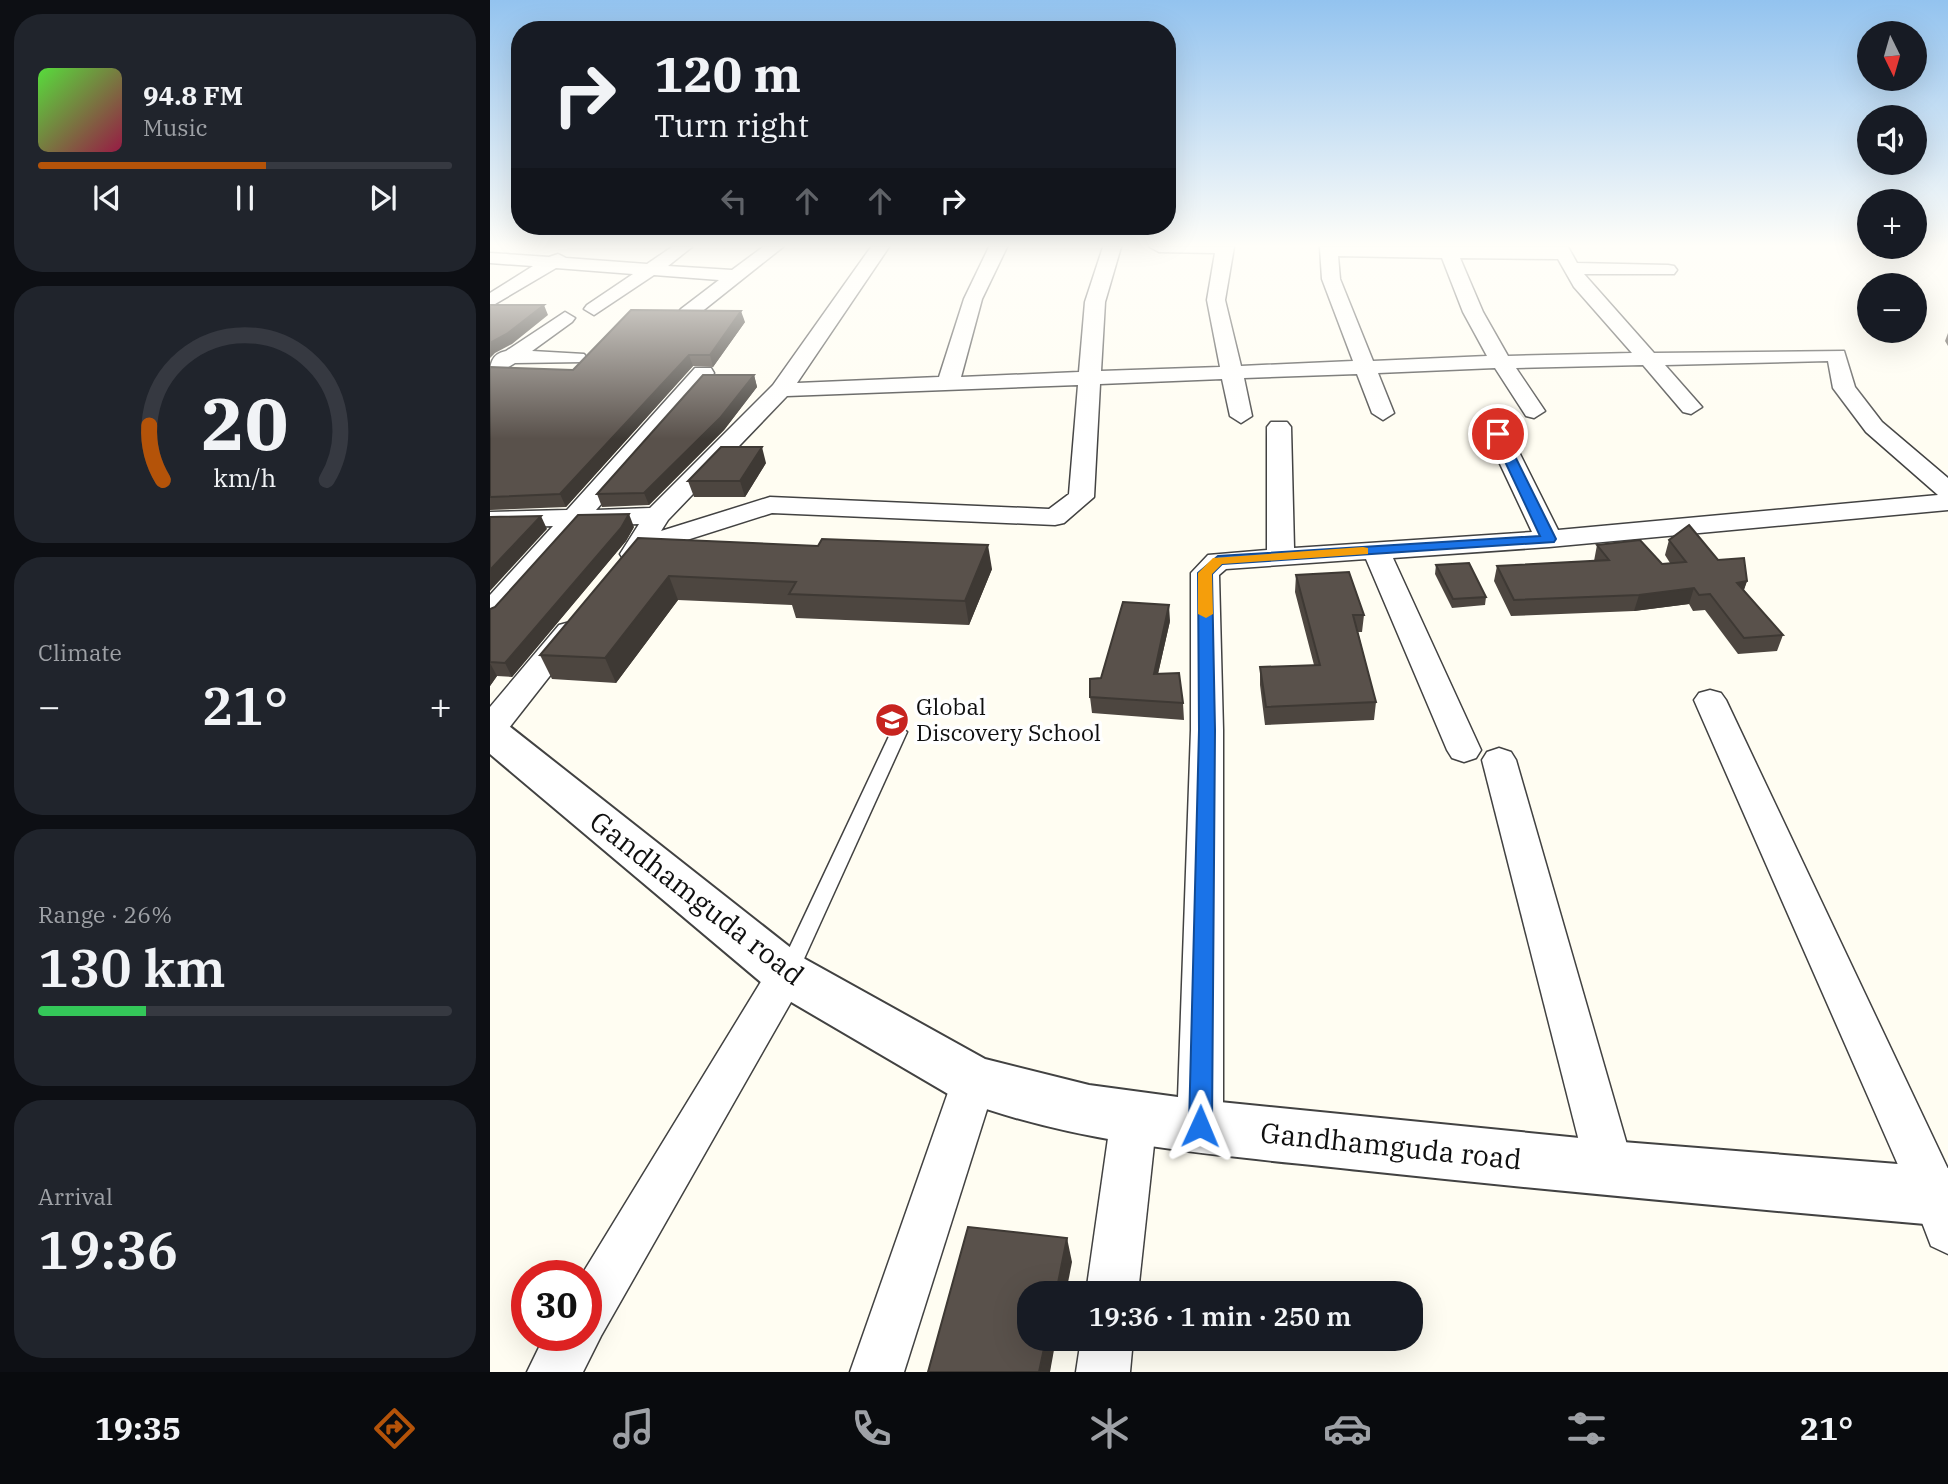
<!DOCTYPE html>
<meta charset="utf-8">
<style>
body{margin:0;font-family:"IBM Plex Serif",serif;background:#20242c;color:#f1f3f6;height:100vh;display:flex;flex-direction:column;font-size:26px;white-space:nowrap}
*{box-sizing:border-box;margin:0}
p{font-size:23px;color:#9ea1a6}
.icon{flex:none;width:38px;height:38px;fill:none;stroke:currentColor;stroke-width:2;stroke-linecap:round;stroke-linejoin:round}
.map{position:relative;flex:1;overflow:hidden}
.panel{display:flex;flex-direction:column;gap:14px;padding:14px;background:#0d0f14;width:490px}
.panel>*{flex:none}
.guide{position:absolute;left:21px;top:21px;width:665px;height:214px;border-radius:28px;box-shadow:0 7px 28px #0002;background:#171b24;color:#f1f3f6;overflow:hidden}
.needle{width:46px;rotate:175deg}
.buttons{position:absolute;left:1367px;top:21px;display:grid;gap:14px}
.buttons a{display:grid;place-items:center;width:70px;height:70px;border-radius:50%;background:#171b24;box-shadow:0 7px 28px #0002;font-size:35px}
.speed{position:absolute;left:21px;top:1260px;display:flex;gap:14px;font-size:35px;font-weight:700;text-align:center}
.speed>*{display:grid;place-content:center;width:91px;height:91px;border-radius:50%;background:#171b24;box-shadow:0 7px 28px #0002;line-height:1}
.speed .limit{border:10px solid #d22;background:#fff;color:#111}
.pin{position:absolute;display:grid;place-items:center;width:60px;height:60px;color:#fff;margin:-30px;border:4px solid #fff;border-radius:50%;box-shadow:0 2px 7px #0007}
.me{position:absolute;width:77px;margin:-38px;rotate:1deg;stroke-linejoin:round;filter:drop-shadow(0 0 5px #0008)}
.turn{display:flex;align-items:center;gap:24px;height:147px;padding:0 28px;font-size:32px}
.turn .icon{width:91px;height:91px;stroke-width:2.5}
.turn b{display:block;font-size:49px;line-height:60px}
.lanes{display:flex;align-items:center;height:66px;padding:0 28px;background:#0003;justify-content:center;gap:35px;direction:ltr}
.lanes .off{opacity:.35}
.big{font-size:52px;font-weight:600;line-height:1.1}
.panel .widget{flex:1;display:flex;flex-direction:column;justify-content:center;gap:10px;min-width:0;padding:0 24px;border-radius:28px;background:#20242c}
.panel .dial{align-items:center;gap:0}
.dial svg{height:182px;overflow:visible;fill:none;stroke:#363941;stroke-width:7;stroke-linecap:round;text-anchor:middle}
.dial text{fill:#f1f3f6;stroke:none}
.song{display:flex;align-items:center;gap:21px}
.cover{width:84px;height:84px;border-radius:10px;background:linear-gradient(135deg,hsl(110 70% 55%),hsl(340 70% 35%))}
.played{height:7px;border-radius:4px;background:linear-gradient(90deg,#b45309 55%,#363941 55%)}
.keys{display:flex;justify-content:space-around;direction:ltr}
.heat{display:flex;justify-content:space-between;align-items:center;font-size:38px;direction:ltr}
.charge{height:10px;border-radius:5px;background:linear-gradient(90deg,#34c759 26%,#363941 0)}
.trip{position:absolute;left:527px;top:1281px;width:406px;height:70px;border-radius:28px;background:#171b24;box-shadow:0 7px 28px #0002;font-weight:600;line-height:70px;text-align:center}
.tabs{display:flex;height:112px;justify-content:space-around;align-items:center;background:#090b0e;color:#9ea1a6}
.tabs .icon{width:49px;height:49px}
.tabs .on{color:#b45309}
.tabs b{font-size:32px;color:#f1f3f6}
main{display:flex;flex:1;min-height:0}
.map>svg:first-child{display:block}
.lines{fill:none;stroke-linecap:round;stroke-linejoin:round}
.service-casing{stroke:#424242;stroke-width:3}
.minor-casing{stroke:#424242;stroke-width:3}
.tertiary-casing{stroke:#424242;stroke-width:4}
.service{fill:#fff;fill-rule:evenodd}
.minor{fill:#fff;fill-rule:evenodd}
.tertiary{fill:#fff;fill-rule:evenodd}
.wall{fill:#4d4640}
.shaded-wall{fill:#3e3934}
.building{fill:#59514b;stroke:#3e3934;stroke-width:2}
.route{fill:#1a73e8;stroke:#114b97;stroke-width:2}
.slow{fill:#f59e0b}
.labels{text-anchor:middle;stroke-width:7;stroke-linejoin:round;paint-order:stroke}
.poi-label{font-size:23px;fill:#0f0f0f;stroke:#fff;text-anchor:start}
.near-street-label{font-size:28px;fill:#0f0f0f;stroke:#fff}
</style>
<main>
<section class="panel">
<div class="widget">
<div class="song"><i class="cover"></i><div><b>94.8 FM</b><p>Music</p></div></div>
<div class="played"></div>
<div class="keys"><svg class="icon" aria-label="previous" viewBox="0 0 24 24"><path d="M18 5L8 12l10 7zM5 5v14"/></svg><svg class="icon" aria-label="pause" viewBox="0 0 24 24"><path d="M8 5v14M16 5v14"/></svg><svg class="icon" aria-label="next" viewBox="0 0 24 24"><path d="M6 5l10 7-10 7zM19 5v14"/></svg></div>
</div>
<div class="widget dial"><svg viewBox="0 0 100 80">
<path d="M14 69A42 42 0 1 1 86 69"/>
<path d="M14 69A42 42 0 0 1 8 45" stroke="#b45309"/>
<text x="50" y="56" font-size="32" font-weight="700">20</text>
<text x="50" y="72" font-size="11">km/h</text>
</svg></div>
<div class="widget"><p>Climate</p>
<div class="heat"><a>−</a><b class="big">21°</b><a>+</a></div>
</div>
<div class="widget"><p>Range · 26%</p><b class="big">130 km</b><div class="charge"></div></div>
<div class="widget"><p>Arrival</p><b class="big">19:36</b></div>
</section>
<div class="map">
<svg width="1458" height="1372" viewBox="0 0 1458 1372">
<rect width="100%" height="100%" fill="#fffdf2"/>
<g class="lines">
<g class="service-casing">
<path id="service" d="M409,726l8,6 -109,240 -3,6 -7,2 -7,-2 -3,-6 113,-240z"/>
</g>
<g class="minor-casing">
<g id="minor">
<path d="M182,247h20l-24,19 64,4 31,-23h20l-88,70h-14l-3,-4 3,-4 38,-29 -65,-5 -60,40 -10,-6 3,-4 46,-31 -77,-6 -66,39v-14l43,-27 -43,-3v-10l59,4 9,-3 8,4 81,6z"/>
<path d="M381,247h18l-92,136 142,-6 25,-78 25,-52h18l-25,52 -21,78 118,-5 6,-70 18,-55h18l-16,55 -4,69 119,-4 -13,-67 8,-47 -56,-1 -9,-5h84l-9,53 16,66 112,-5 -31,-82 -2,-32h248l9,16 91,2 6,1 3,4 -3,4h-90l70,79 190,-2 11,36 27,35 66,56v32l-399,37 -156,11 88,192 -5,8 -12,4 -12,-4 -5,-8 -81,-191 -140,10 -7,6 4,155v396l-7,15 -16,6 -16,-6 -7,-15 14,-396v-157l17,-18 59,-5v-123l4,-5h16l4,5 3,121 238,-16 -46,-98 4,-5h16l4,5 48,96 380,-35 -72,-63 -33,-44 -5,-27 -163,4 37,42 -11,7 -8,-2 -40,-47 -127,3 29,43 -11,7 -8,-2 -31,-48 -117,5 16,40 -11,7 -11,-7 -15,-39 -113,4 8,38 -11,7 -11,-7 -8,-37 -122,5 -6,113 -30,26 -9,2 -283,-12 -123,39 -5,8h-20l-4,-6 19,-30 -57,2 -82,93 -10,3v-27l63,-69 -63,2v-16l77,-2 128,-142h16l3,5 -3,5 -115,132 54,-2 123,-123zM848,256l104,2 21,54 24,44 -114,5 -33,-82zM970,258l98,1 16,28 58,66 -124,3 -25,-44zM588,385l-9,109 -20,15 -279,-12 -109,34 7,-11 119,-124z"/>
<path d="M75,312l10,6 -3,4 -40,29 52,3 3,4 -3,4 -69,1 -25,15c0,-14 1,-24 16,-27z"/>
<path d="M80,622l11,3 4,6 -83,106 -12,3v-33l69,-82z"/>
<path d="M1220,690l11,3 5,7 222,469v85l-17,-8 -18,-47 -219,-499 5,-7z"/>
<path d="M1009,748l12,4 5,8 118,409 -7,16 -17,7 -17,-7 -7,-16 -104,-409 5,-8z"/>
<path d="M297,957l14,5 6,12 -206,362 -18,36h-56l18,-37h41v-59h-5l192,-314z"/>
<path d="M484,1061l16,6 6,14 -92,291h-54l102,-291 6,-14z"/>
<path d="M644,1096l16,6 7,15 -19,176h-52l25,-176 7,-15z"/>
<path d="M591,1339h52l-3,33h-54z"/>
</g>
</g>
<g class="tertiary-casing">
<path id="tertiary" d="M0,718l14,4 301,237 180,100 104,26 111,15 410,41 338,27v58c-197,-17 -393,-35 -589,-56 -135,-15 -275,-23 -404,-72l-186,-109 -279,-235z"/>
</g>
<use href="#service" class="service"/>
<use href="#minor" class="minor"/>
<use href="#tertiary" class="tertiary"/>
</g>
<g class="wall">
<path d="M255,322l-32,45 -20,-1 -127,141 -76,3v-143l83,3z"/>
<path d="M1458,333v13l-3,-5z"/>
<path d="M264,375l3,12 -33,43 -75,75 -47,2 -5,-13z"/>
<path d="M276,463l-21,34h-51l-6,-16z"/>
<path d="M144,527l-8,14 -114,136 -15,-1 -7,10v-77l5,-2z"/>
<path d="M148,538l354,31 -23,56 -173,-7 -4,-13 -114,-5 -62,83 -64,-4 -12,-24z"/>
<path d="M1179,540l49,20 29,21 -3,9 39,45 -6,16 -39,3 -33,-44 -12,1 -4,-7 -55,7 -123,5 -17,-35 3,-15 97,-5 3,-16 65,19 8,-1 -5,-8z"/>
<path d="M946,565l50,32 -1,8 -33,3 -17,-34z"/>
<path d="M806,575l68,40 -2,17h-4l18,70 -2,18 -109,5 -5,-40v-18l54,-2 -19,-73z"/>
<path d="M680,621l-12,53 25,29 1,17 -92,-7 -2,-16 11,-19z"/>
</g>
<g class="shaded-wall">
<path d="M54,305l4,10 -36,29 -17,9 -5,5v-15z"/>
<path d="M251,311l4,11 -32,45 -3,-12z"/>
<path d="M199,355l4,11 -127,141 -6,-13z"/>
<path d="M264,375l3,12 -33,43 -75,75 -5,-12z"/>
<path d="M272,447l4,16 -21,34 -5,-16z"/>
<path d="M139,514l5,13 -8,14 -114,136 -7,-14z"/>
<path d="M51,516l6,13 -57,62v-21z"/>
<path d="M498,545l4,24 -23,56 -4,-24z"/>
<path d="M179,576l9,24 -62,83 -11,-25z"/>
<path d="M1257,581l-6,16 -4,-14z"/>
<path d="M1204,588l-5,16 -55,7 5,-16z"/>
<path d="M679,605l1,16 -16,70v-17z"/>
<path d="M0,663l7,13 -7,10z"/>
<path d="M577,1238l5,24 -6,31h-10z"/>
<path d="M556,1339h10l-6,33h-11z"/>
</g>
<g class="building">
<path d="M0,305h54l-36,28 -18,10z"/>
<path d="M141,310l110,1 -31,44h-21l-129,139 -70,3v-130l83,3z"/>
<path d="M213,375h51l-34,43 -76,75 -47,1z"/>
<path d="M231,447h41l-22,34h-52z"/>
<path d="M139,514l-8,14 -116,135 -15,-1v-53l5,-2 83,-92z"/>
<path d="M51,516l-51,54v-53z"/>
<path d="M1199,525l29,35 26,-2 3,23 -10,2 46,52 -39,3 -34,-44 -11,1 -5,-7 -55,7 -125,5 -17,-34 112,-6 -12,-15 43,-5 22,24 24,-2 -17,-22z"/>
<path d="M148,538l180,8 4,-7 166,6 -23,56 -176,-7 7,-12 -127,-6 -64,82 -65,-3z"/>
<path d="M979,563l17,34 -33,2 -17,-34z"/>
<path d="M859,572l15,43h-11l23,87 -110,5 -6,-40 60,-2 -24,-90z"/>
<path d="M633,602l46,3 -15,69 25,-1 4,30 -93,-6v-18l11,-1z"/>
<path d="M478,1227l99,11 -11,55h-27v46h17l-7,33h-111z"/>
</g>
<linearGradient id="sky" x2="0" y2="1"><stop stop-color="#93c3ef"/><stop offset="0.56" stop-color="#fffef9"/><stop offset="1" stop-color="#fffef9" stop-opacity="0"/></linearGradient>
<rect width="1458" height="439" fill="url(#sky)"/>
<path class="route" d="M1008,431l6,3 52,105 -2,3 -332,22 -10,10 3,156 -3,396 -3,7 -9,3 -8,-3 -3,-7 10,-396 -1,-157 20,-17 322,-20 -48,-102z"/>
<path class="slow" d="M873,547l5,1v6l-146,10 -10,10 1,40 -7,4 -8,-4v-41l15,-15z"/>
<defs>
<g id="school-disc" transform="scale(1.75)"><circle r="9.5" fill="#c7241f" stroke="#fff"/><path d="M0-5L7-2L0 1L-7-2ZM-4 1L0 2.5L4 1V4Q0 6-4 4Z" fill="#fff"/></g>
</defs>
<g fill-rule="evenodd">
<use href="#school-disc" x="402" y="720"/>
</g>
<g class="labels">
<g class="poi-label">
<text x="426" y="715">Global<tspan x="426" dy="26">Discovery School</tspan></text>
</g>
<g class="near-street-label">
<text transform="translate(207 898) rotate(38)" y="10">Gandhamguda road</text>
<text transform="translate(901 1146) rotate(6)" y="10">Gandhamguda road</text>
</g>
</g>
</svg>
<div class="buttons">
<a><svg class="needle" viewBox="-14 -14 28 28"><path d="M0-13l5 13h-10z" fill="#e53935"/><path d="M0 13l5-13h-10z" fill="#9ea1a6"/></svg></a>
<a><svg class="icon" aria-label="sound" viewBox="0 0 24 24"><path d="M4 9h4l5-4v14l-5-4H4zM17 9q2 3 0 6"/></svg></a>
<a>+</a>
<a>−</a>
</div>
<div class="speed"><div class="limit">30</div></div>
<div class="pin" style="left:1008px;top:434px;background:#d93025"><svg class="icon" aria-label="arrive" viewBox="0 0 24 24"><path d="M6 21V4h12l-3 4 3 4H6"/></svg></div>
<svg class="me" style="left:710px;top:1126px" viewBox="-20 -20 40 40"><path d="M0-17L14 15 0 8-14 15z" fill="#1a73e8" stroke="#fff" stroke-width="4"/></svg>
<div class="trip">19:36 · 1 min · 250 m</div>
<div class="guide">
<div class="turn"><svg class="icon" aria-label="right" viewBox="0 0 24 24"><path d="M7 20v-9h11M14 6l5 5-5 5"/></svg><div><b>120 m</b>Turn right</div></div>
<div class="lanes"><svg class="icon off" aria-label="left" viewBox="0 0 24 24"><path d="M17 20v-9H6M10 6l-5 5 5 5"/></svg><svg class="icon off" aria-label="ahead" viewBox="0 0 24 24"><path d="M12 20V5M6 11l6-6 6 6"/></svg><svg class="icon off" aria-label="ahead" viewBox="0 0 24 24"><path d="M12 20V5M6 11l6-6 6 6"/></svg><svg class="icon" aria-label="right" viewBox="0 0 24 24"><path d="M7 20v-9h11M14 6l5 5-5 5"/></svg></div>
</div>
</div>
</main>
<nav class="tabs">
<b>19:35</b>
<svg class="icon on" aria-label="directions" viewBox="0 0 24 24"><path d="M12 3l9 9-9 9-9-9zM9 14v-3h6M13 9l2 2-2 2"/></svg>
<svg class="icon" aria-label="music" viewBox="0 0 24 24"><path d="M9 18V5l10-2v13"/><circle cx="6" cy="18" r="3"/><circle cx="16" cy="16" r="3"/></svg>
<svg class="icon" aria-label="phone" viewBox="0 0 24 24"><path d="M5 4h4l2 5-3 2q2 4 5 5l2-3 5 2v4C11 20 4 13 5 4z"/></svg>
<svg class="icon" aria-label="climate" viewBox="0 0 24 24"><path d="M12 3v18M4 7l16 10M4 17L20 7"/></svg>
<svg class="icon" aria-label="car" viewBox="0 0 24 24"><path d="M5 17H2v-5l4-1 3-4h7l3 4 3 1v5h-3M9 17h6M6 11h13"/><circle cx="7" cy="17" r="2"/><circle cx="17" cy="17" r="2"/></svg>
<svg class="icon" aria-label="filters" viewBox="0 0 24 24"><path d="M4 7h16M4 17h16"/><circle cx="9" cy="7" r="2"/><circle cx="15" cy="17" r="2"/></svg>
<b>21°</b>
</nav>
